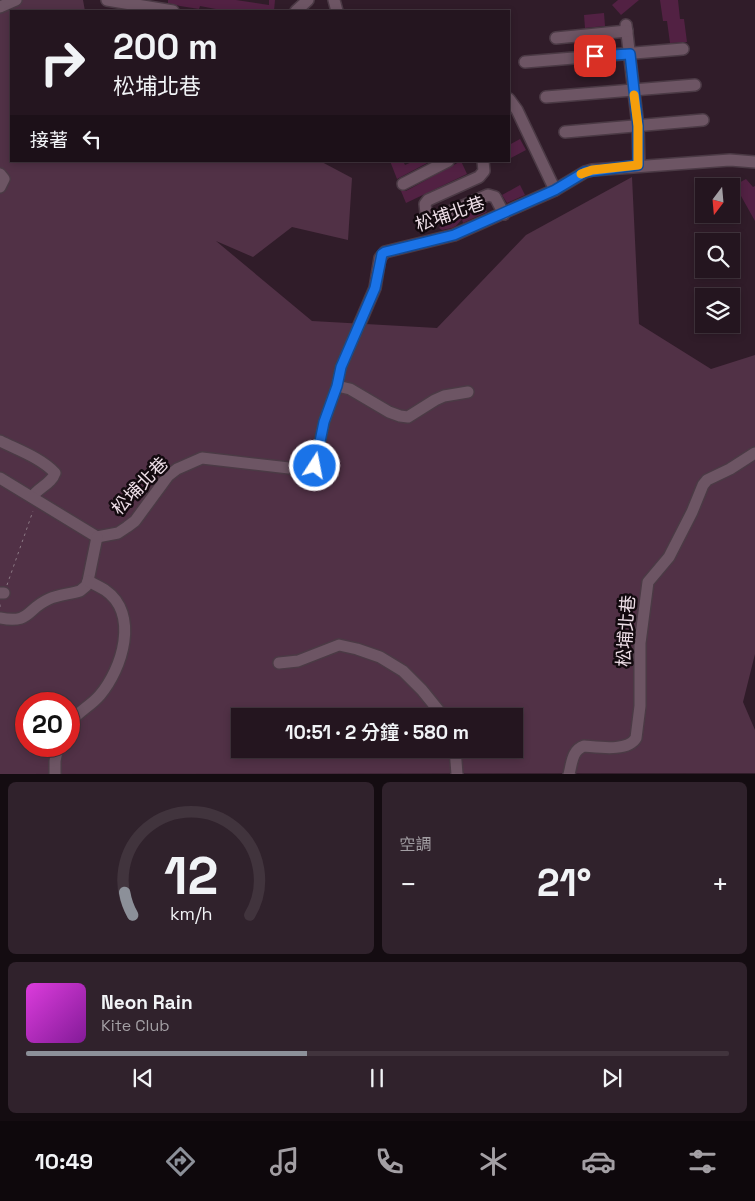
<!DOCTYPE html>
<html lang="zh-TW">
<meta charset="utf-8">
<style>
body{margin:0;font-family:"Space Grotesk","Noto Sans TC",sans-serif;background:#30222c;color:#f1f3f6;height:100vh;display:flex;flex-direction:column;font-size:19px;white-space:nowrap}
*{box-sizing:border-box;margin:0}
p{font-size:16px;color:#a39fa4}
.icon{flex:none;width:28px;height:28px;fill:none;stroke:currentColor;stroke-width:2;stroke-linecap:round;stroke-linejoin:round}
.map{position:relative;height:774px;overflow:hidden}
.side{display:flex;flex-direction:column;gap:8px;padding:8px;background:#140c11;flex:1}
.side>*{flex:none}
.banner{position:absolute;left:10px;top:10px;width:500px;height:152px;border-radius:0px;box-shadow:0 2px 8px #0003,0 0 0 1px #41343d;background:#24151f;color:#f1f3f6;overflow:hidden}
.needle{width:32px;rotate:196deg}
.controls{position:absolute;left:695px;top:178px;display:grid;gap:10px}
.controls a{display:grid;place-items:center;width:45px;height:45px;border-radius:0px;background:#24151f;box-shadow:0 2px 8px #0003,0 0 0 1px #41343d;font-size:25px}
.speed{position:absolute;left:15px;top:692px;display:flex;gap:10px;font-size:25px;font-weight:700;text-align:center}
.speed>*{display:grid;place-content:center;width:65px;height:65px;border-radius:50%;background:#24151f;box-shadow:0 2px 8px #0003,0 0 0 1px #41343d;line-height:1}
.speed .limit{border:8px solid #d22;background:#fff;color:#111}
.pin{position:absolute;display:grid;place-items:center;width:42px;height:42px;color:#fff;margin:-21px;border-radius:10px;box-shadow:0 2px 8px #0006}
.me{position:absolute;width:55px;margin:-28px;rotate:11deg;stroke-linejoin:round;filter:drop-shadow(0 0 4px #0008)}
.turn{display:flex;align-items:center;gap:18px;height:105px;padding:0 20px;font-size:22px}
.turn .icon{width:65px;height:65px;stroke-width:2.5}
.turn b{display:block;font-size:35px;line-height:42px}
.then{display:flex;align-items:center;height:48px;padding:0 20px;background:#0003;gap:10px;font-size:19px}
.big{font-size:38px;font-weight:600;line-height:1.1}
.side .card{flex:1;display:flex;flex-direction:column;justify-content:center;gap:8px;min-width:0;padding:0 18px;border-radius:8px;background:#30222c}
.side .dial{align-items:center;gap:0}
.dial svg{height:130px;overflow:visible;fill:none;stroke:#41343d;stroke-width:7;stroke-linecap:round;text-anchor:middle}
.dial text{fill:#f1f3f6;stroke:none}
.song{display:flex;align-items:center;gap:15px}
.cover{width:60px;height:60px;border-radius:8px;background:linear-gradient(135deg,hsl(300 70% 55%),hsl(290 70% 35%))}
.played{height:5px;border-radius:2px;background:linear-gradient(90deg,#8c9099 40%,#41343d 40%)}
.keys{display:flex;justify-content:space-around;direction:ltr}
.heat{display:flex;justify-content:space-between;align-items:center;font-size:28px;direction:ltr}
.side .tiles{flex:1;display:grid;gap:8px;grid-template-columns:1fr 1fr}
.card:last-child{grid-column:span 2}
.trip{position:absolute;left:231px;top:708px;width:292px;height:50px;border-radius:0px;background:#24151f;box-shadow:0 2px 8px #0003,0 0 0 1px #41343d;font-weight:600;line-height:50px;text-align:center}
.tabs{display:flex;height:80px;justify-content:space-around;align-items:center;background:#0e080c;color:#a39fa4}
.tabs .icon{width:35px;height:35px}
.tabs .current{color:#8c9099}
.tabs b{font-size:22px;color:#f1f3f6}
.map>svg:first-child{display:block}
.green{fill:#513146;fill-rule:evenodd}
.building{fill:#522143}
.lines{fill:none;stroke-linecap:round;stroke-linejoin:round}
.minor-casing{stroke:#4b3a45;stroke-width:14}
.path{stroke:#8c7a85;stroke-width:1;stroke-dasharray:2.5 4;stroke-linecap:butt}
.minor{stroke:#6d5564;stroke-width:11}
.route-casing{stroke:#114b97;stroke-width:12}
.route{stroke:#1a73e8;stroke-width:9}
.slow{stroke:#f59e0b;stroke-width:9}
.labels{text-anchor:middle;stroke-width:5;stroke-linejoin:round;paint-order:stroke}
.street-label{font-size:18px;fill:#eddee7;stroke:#130a0f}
</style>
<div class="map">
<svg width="755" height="774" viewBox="0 0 755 774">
<rect width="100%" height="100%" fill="#301c29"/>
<path class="green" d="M0,0h83l2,11h-74v150h309l32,17 -4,62 -56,-13 -39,30 -37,-16 96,80 125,7 89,-93 106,-58 7,147 72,45 44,-14v299l-12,48 12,28v43l-755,1zM26,704h43v42h-43zM240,716h275v33h-275z"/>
<g class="building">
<path d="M168,0h68l33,5v-5h6l-1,11h-54l1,-1 -21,-4 -1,3 -19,-3 -12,-3z"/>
<path d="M618,0h21l-18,15 -9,-10z"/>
<path d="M660,0h18l2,19h4l3,23 -17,1 -3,-22h-4z"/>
<path d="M604,13l1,13 -20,2 -1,-13z"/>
<path d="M520,139l6,11 -17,9v-14z"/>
<path d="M390,161h13l2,4 9,-4h17l-34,18z"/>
<path d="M461,161l6,13 -61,29 -5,-12h5z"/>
<path d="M731,178l4,7 11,-6 7,8 2,-1v35l-14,-25 -5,7 -5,-8z"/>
<path d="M520,185l5,10 -18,8 -5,-8z"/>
<path d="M483,205l4,7 -24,11 -1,-4 -6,7 -4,2 -10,2 -3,-2 3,-4z"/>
</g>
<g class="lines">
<g class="minor-casing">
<g id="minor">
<path d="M107,0l66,11"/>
<path d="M334,0l3,11"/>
<path d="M0,7l16,-7"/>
<path d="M296,11l12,-11"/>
<path d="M626,25l12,101 1,39"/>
<path d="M556,38l71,-7"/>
<path d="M525,62l158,-13"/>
<path d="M546,97l149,-12"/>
<path d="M509,99l8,11 38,80"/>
<path d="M565,132l138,-12"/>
<path d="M483,161l1,10 -5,6 -51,23 -3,4 1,9 3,4 7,1 52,-23 7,2 9,17"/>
<path d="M0,174l4,5 -4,8"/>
<path d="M403,184l45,-23"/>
<path d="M337,386l13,3 39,23 11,4 8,1 27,-17 9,-4 24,-4"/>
<path d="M0,441c18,9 41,17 55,32 -3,10 -17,15 -23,24"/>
<path d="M0,478l97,59 21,-4 9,-6 8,-6 33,-45 9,-7 25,-11 87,10 26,-2 9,-44 13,-36 4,-19 34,-79 5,-30 5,-6 69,-17 101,-45 30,-18 7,-2 138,-10 25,2"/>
<path d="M0,593h4"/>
<path d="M0,618c31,6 26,-9 49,-19 9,-4 21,-5 31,-8l6,-5 2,-5 9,-44"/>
<path d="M279,663l19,-2 41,-16 18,4 23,8 23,14 19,19 21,26"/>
<path d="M69,724c8,-12 22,-18 31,-29 22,-26 40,-81 5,-105 -5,-3 -11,-6 -17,-9"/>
<path d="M455,749l2,25"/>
<path d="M55,774v-13l3,-15"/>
<path d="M569,774c3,-11 3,-24 15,-28 14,1 44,6 52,-8l4,-32v-63l8,-61 21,-25 23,-45 11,-27 4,-5 23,-11 25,-16"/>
</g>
</g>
<g class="path">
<path d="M7,585l26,-74"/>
<path d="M0,607v-5"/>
</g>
<use href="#minor" class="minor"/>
</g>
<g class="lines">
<g class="route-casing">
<path id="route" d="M315,466l9,-44 13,-36 4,-19 34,-79 7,-34 3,-2 69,-17 101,-45 30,-18 53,-7v-39l-8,-72 -35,2"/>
</g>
<use href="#route" class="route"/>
<path class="slow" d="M581,174l11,-4 46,-5v-39l-4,-31"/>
</g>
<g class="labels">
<g class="street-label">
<text transform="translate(450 214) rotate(-19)" y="6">松埔北巷</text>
<text transform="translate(140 486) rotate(-46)" y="6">松埔北巷</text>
<text transform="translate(626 631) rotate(-86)" y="6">松埔北巷</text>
</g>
</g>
</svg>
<div class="controls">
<a><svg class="needle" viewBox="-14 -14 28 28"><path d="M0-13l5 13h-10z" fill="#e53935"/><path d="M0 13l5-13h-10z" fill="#a39fa4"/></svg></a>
<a><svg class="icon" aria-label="search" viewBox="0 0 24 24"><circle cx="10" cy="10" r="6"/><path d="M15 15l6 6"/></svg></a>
<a><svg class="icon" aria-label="layers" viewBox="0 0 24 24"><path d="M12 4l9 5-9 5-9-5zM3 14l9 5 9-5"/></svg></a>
</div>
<div class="speed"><div class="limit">20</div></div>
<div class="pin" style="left:595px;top:56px;background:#d93025"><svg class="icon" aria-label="arrive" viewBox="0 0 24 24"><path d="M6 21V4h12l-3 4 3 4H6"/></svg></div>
<svg class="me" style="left:315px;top:466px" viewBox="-20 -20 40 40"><circle r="17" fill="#1a73e8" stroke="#fff" stroke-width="3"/><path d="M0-11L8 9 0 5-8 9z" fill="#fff"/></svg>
<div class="trip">10:51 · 2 分鐘 · 580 m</div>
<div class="banner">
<div class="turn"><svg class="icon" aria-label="right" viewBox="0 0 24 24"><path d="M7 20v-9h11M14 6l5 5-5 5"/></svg><div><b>200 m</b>松埔北巷</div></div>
<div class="then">接著<svg class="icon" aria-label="left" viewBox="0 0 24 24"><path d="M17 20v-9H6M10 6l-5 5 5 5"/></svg></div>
</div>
</div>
<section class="side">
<div class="tiles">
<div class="card dial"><svg viewBox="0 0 100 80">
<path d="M14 69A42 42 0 1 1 86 69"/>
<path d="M14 69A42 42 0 0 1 9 55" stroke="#8c9099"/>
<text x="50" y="56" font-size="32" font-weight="700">12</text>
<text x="50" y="72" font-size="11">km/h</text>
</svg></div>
<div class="card"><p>空調</p>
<div class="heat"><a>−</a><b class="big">21°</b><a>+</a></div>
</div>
<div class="card">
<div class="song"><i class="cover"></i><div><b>Neon Rain</b><p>Kite Club</p></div></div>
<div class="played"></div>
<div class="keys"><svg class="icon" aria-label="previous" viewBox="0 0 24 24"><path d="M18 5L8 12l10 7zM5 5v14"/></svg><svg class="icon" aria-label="pause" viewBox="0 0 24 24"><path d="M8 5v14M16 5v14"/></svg><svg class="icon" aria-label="next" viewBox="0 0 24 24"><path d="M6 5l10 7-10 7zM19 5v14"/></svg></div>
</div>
</div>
</section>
<nav class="tabs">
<b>10:49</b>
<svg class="icon current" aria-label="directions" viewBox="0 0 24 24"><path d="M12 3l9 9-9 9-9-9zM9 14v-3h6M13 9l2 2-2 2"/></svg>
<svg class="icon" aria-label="music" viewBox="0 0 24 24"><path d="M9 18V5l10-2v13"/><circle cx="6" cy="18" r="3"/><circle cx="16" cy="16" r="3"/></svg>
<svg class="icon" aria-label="phone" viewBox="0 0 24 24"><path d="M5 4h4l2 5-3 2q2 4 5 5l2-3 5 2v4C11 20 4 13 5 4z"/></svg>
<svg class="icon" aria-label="climate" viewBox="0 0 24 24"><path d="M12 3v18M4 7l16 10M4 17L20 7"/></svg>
<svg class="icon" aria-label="car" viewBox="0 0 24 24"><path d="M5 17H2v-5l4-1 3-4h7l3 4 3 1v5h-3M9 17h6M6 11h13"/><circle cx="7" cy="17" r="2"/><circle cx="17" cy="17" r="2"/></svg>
<svg class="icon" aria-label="filters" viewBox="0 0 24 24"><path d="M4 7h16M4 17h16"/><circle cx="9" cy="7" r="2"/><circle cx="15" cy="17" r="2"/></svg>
</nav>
